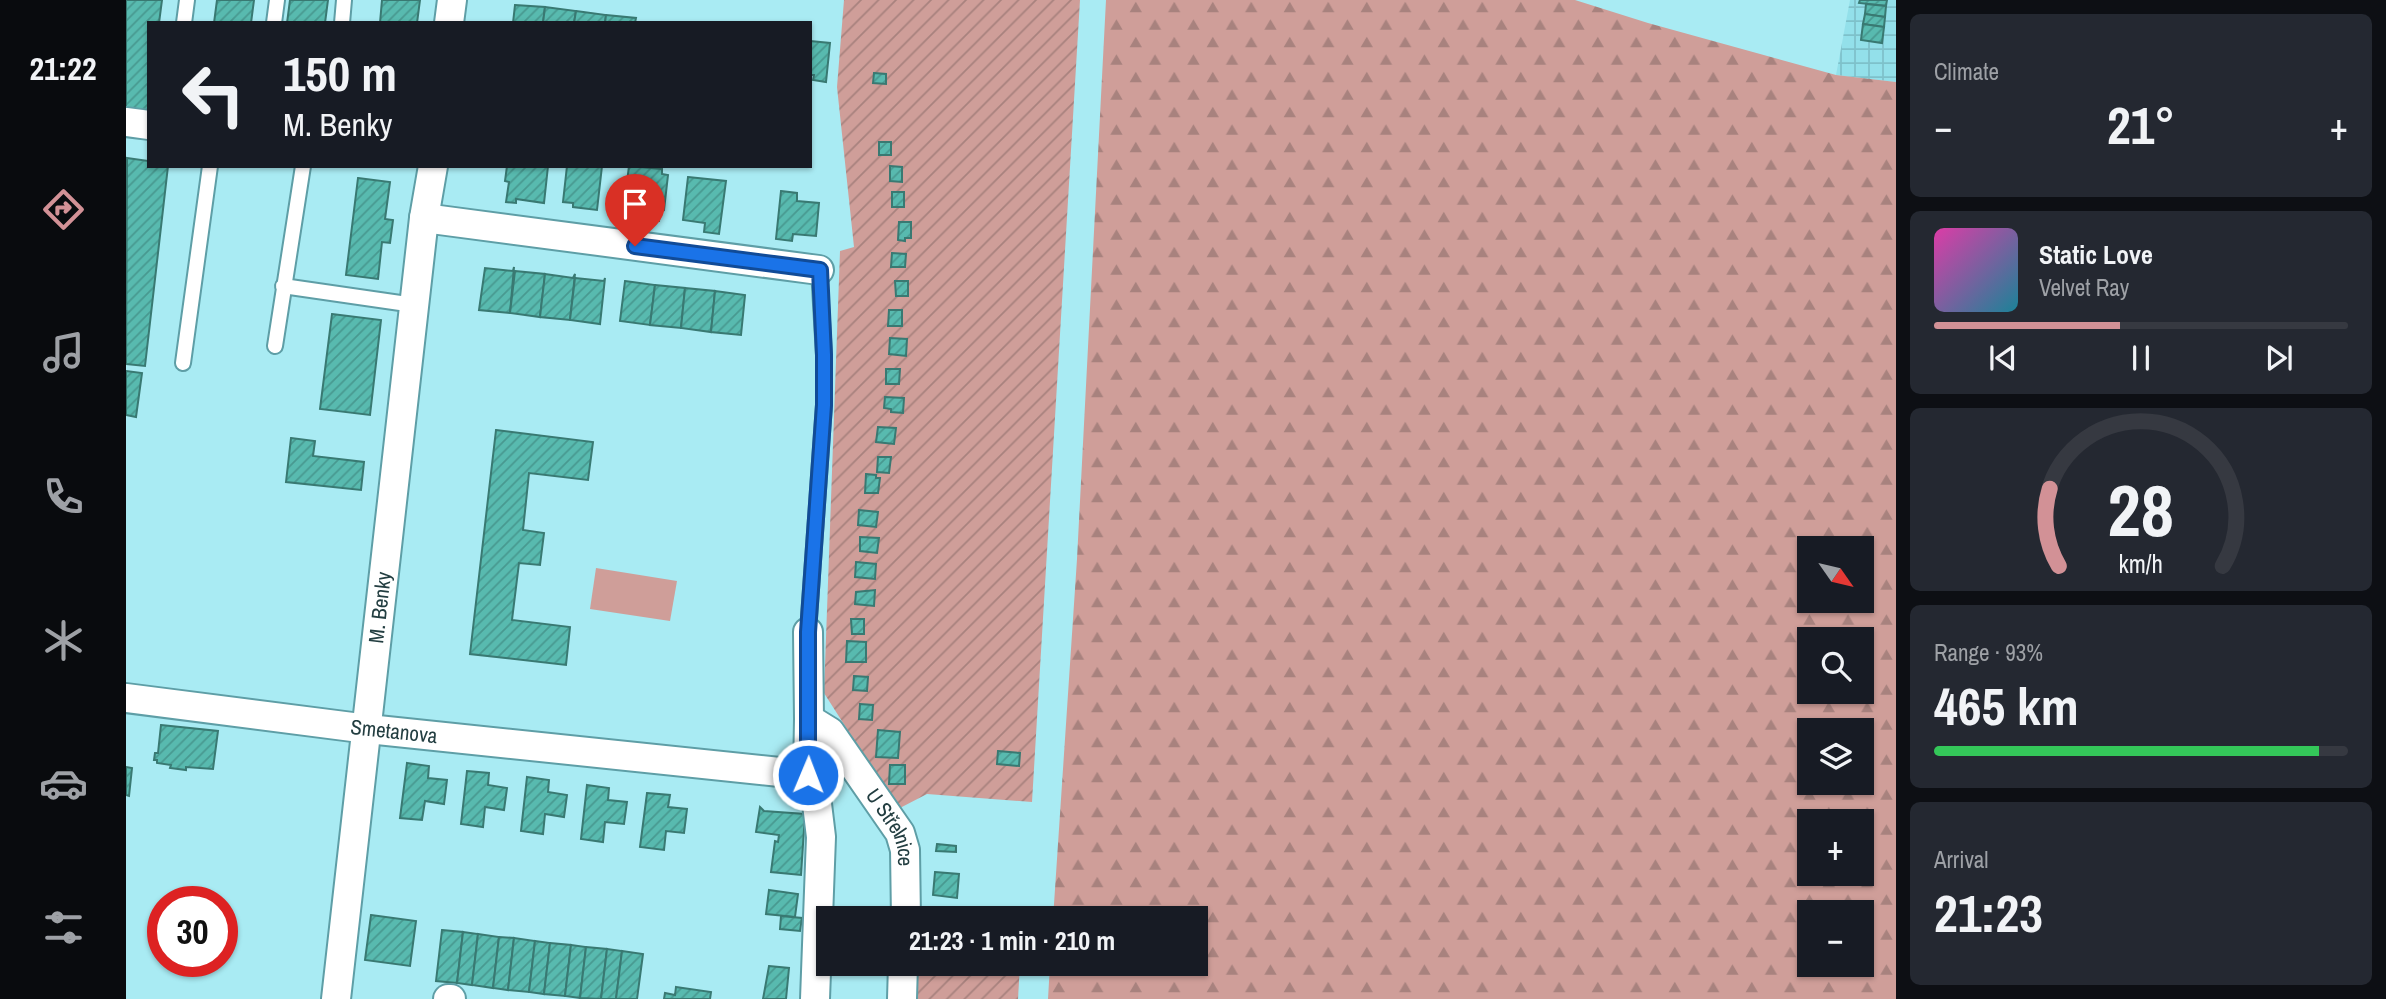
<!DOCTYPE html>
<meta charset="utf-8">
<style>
body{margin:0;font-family:"Archivo Narrow",sans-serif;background:#242831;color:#f1f3f6;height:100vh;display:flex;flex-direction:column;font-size:26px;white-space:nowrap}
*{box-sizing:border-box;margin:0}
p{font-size:23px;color:#9ea1a6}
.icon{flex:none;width:38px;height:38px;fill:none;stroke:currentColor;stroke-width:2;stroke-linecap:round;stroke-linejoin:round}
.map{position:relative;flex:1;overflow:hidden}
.details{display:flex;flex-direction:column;gap:14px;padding:14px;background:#0d0f14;width:490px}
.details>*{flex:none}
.banner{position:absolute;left:21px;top:21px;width:665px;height:147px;border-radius:0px;box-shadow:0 2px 5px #0004;background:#171b24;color:#f1f3f6;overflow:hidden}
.needle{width:46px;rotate:124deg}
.controls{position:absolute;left:1671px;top:536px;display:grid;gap:14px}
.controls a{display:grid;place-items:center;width:77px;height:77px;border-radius:0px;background:#171b24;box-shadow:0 2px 5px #0004;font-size:35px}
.speed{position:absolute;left:21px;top:886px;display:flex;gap:14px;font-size:35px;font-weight:700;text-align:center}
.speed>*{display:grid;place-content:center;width:91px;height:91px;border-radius:50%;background:#171b24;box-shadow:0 2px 5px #0004;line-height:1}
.speed .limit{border:10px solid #d22;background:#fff;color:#111}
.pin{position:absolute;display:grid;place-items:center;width:60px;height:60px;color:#fff;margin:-72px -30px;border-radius:50% 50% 50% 0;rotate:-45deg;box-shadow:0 0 7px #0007}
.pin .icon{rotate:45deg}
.me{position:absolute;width:77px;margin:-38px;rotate:1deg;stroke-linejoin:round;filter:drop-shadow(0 0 5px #0008)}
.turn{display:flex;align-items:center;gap:24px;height:147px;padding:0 21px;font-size:32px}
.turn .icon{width:91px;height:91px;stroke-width:2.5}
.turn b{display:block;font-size:49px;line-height:60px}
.big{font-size:52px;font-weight:700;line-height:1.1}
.details .tile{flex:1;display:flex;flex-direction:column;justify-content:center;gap:10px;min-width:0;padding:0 24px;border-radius:10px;background:#242831}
.details .dial{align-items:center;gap:0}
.dial svg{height:182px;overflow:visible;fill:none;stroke:#363941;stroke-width:7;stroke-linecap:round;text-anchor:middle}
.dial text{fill:#f1f3f6;stroke:none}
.song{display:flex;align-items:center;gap:21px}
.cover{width:84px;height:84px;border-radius:10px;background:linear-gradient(135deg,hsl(320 70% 55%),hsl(190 70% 35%))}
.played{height:7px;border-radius:4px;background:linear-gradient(90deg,#d29196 45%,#363941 45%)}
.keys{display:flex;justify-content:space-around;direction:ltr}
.heat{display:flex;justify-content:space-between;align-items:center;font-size:38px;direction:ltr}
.charge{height:10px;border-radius:5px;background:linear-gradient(90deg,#34c759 93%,#363941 0)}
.trip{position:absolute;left:690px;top:906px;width:392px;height:70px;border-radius:0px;background:#171b24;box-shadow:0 2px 5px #0004;font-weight:700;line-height:70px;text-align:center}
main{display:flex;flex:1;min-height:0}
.tab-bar{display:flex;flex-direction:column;width:126px;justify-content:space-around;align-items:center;background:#090b0e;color:#9ea1a6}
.tab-bar .icon{width:49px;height:49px}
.tab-bar .selected{color:#d29196}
.tab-bar b{font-size:32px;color:#f1f3f6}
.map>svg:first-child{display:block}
.industrial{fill:url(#industrial-grid)}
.green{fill:#cf9e99}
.forest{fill:url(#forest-firs);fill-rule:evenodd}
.garden{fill:url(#garden-furrows)}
.building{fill:url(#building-hatch);stroke:#397972;stroke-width:2}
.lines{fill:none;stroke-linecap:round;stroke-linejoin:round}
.lane-casing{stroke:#5e9ea6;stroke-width:18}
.street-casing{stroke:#5e9ea6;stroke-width:32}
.lane{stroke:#fff;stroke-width:14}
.street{stroke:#fff;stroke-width:28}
.route-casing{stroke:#114b97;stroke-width:18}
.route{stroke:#1a73e8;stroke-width:12}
.labels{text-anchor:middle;stroke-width:7;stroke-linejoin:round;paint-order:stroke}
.street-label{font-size:21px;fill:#233e41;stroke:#a9ebf3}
</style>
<main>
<nav class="tab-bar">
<b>21:22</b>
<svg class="icon selected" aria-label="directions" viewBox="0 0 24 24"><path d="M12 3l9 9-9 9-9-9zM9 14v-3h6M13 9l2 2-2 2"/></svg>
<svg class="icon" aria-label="music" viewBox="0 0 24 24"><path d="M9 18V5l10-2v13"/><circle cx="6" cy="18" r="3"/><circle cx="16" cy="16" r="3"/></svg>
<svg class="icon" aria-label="phone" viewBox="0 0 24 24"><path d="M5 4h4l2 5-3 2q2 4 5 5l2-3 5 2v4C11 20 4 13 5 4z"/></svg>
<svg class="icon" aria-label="climate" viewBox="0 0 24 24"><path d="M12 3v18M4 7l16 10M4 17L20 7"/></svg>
<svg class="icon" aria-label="car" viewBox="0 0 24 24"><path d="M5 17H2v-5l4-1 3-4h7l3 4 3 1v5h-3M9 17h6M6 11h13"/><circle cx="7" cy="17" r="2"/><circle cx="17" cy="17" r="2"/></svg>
<svg class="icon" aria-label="filters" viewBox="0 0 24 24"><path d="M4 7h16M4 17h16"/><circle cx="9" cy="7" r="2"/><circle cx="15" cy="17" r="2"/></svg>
</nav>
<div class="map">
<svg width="1770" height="999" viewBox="0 0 1770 999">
<defs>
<pattern id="industrial-grid" width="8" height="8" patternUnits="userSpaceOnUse" patternTransform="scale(1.75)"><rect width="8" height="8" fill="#93e0ea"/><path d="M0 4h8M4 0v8" fill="none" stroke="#7ec1ca"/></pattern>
<pattern id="forest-firs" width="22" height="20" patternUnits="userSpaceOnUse" patternTransform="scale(1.75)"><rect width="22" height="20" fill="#cf9e99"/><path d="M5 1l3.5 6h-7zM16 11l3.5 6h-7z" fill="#a8827e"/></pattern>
<pattern id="garden-furrows" width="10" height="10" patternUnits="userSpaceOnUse" patternTransform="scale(1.75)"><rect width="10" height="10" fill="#cf9e99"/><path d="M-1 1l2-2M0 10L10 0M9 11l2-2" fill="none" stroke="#a8827e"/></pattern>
<pattern id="building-hatch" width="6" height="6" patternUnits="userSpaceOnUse" patternTransform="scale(1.75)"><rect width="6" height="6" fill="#58baaf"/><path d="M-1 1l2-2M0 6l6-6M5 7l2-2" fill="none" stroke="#489990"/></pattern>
</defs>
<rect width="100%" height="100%" fill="#a9ebf3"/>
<path class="industrial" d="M1724,0h46v82l-60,-7z"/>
<path class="green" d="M470,568l81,13 -7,40 -80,-12z"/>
<path class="forest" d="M980,0h469l73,23 188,52 60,7v917h-848l2,-35h145v-45h-142l24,-360zM1684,548h52v52h-52zM1684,639h52v52h-52zM1684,730h52v52h-52zM1684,821h52v52h-52zM1684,912h52v52h-52z"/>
<g class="garden">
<path d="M718,0h236l-48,802 -105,-8 -29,15 -74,-116 16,-442 14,-4 -17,-160z"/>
<path d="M793,909l104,7v3h-105z"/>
<path d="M788,964h106l-2,35h-107z"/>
</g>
<g class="building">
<path d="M0,0h36l-3,23h-10v88l-23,-3z"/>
<path d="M91,0h37l-3,23h-37z"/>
<path d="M164,0h38l-3,23h-38z"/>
<path d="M256,0h38l-3,23h-37z"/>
<path d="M1734,0h27l-1,6 -27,-3z"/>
<path d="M1740,4l20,2 -1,11 -20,-3z"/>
<path d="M389,5l30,2 -2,16h-30z"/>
<path d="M419,7l31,4 -2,12h-31z"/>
<path d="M450,11l30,4 -1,8h-31z"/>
<path d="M1739,14l20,3 -1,10 -21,-3z"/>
<path d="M480,15l30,3 -1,5h-30z"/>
<path d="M1737,24l21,3 -2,16 -21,-3z"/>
<path d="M684,41l20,2 -4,39 -13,-2 1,-5h-4z"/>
<path d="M748,73l12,1v10l-13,-1z"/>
<rect x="753" y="142" width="12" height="13"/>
<path d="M1,158l22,3v5h19l-23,200 -19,-2z"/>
<path d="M381,166h41l-4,37 -28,-4v4l-10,-1 3,-20 -4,-1z"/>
<path d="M441,166h35l-5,44 -24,-3v-4l-10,-1z"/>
<path d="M503,166l33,3v5l6,1 -4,35 -4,-1 -1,12 -10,-1 1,-4 -27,-3z"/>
<path d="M764,166l12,1v15l-12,-1z"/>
<path d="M562,177l38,4 -7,53 -15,-2 1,-9 -22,-3z"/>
<path d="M232,178l32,4 -5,37 8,1 -3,23 -8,-1 -4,37 -32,-4z"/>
<path d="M655,191l16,2v8l22,2 -3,33 -23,-2 -1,7 -16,-2z"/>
<rect x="766" y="192" width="12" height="15"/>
<path d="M773,222h12v16h-6v3l-7,-1z"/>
<path d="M766,253l14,1 -1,13h-14z"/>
<path d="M388,267l-4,46 -31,-3 6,-42 28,3z"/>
<path d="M389,271l30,3 -5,43 -30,-4z"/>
<path d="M419,274l28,4 2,-4 -5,46 -30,-3z"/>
<path d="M449,278l29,3 1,-3 -5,46 -30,-4z"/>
<path d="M499,281l30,4 -5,40 -30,-4z"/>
<path d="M769,281h13v15h-12z"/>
<path d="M529,285l30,3 -4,40 -31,-3z"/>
<path d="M559,288l30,3 -4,41 -30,-4z"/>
<path d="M589,291l30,4 -4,40 -30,-3z"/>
<path d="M763,310h13v16h-14z"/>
<path d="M206,314l49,6 -11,95 -50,-6z"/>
<path d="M764,338l17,1 -1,17 -17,-2z"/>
<path d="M760,369h14l-1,15h-13z"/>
<path d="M0,371l16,2 -6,44 -10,-2z"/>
<path d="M759,397l19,1 -1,15 -12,-1v-3l-7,-1z"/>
<path d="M752,427l18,1 -2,16 -18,-2z"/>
<path d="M370,430l97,12 -5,38 -59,-7 -6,57 21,3 -4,32 -21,-2 -7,57 58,7 -4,38 -96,-11z"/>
<path d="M165,438l24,3 -2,15 51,6 -3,28 -75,-8z"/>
<path d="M752,457h13l-2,16 -12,-1z"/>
<path d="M740,474l10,1v3h4l-2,15h-13z"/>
<path d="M733,510l19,2 -2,15 -18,-2z"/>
<path d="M734,537l19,1 -2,15 -17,-2z"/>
<path d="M730,562l20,2 -1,15 -20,-2z"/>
<path d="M749,590l-1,16 -19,-2 1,-12z"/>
<path d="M725,619h13v15h-12z"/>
<path d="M721,641l19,1v20h-20z"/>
<path d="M728,676l14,1 -1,14 -14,-1z"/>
<path d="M734,704l13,1 -1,15 -13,-1z"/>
<path d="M35,725l57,6 -5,38 -27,-2v3l-16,-2 1,-3 -14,-2v-3h-3l1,-7h3z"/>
<path d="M752,730l22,2 -2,26 -22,-1z"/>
<path d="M872,751l22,2 -1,13 -22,-2z"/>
<path d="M281,763l22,3 -1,12 19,2 -3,24 -19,-3 -3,19 -22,-2z"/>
<path d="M764,765h15v19h-16z"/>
<path d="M0,767l6,1 -3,28 -3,-1z"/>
<path d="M341,771l22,2 -1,12 19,3 -3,22 -19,-3 -2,20 -22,-3z"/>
<path d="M401,777l22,3 -1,12 19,3 -3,22 -19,-3 -2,20 -22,-3z"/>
<path d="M461,785l22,3 -1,12 19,2 -3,22 -19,-2 -2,20 -22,-3z"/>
<path d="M521,793l23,2 -2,12 19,2 -3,24 -18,-2 -2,19 -24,-3z"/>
<path d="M634,807l4,4 41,3 -4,61 -30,-3 4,-31 3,1 1,-7 -23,-3z"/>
<path d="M811,844l19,2v6l-20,-1z"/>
<path d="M809,872l24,2 -2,24 -24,-3z"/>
<path d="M643,890l29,4 -3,23 -29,-3z"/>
<path d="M245,915l45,6 -6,45 -45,-6z"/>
<path d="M655,916l21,2 -2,13 -20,-2z"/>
<path d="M316,930l21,2 -6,51 -21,-2z"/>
<path d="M337,932l15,2 -6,51 -15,-2z"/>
<path d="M352,934l21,3 -6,51 -21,-3z"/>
<path d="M373,937l15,1 -6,52 -15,-2z"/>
<path d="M388,938l21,3 -6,51 -21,-2z"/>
<path d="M409,941l15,2 -6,51 -15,-2z"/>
<path d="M424,943l21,2 -6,51 -21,-2z"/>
<path d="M445,945l15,2 -6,51 -15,-2z"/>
<path d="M460,947l21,2 -6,50 -21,-1z"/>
<path d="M481,949l15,2 -6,48h-15z"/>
<path d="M496,951l21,3 -6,45h-21z"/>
<path d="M643,966l20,2 -3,31h-23z"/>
<path d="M550,987l35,5 -1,7h-46l1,-6 10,2z"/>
</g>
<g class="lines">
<g class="lane-casing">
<g id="lane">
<path d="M58,23l3,-23"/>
<path d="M148,23l3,-23"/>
<path d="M216,23l2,-23"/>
<path d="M157,286l131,19"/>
<path d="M149,346l28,-180"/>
<path d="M57,363l27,-197"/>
<path d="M682,632l16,-227v-50l-5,-85"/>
</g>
</g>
<g class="street-casing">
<g id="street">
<path d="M323,23l3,-23"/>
<path d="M0,122l23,3"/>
<path d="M298,218l395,52"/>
<path id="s1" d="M682,632l1,87 21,13 70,101 5,17 1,69"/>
<path id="s2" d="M0,698l242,31 440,46"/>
<path d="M683,719l-1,56 9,29 4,33 -6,162"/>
<path id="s3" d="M210,999l88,-781 9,-52"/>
<path d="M322,999h3"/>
<path d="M776,999l1,-35"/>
</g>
</g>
<use href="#lane" class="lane"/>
<use href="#street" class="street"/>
</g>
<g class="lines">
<g class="route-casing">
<path id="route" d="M509,246l185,24 4,85v50l-16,227v143"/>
</g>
<use href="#route" class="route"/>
</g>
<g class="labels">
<g class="street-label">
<text dy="7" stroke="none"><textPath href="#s3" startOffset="394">M. Benky</textPath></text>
<text dy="7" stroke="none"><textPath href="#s2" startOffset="270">Smetanova</textPath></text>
<text dy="7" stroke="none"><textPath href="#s1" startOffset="226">U Střelnice</textPath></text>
</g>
</g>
</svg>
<div class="controls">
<a><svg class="needle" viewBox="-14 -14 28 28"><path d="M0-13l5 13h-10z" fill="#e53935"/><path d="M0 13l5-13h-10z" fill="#9ea1a6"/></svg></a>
<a><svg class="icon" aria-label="search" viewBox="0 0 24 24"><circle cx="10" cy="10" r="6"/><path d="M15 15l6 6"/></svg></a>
<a><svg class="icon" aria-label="layers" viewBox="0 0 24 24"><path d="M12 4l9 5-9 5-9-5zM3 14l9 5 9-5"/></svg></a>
<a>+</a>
<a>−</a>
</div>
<div class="speed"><div class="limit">30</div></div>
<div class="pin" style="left:509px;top:246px;background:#d93025"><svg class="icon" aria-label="arrive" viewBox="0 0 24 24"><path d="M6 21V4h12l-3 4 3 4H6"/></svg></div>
<svg class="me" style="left:682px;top:775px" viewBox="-20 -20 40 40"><circle r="17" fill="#1a73e8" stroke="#fff" stroke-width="3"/><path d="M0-11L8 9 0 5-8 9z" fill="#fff"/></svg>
<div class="trip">21:23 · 1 min · 210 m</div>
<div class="banner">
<div class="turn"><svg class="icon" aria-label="left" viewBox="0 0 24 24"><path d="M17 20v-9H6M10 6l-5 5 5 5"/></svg><div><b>150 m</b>M. Benky</div></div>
</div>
</div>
<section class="details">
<div class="tile"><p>Climate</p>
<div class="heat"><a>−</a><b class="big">21°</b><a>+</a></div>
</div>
<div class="tile">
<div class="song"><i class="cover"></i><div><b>Static Love</b><p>Velvet Ray</p></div></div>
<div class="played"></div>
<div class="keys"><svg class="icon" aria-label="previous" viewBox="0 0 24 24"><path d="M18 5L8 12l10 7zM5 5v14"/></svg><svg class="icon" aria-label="pause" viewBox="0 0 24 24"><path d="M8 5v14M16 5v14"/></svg><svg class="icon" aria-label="next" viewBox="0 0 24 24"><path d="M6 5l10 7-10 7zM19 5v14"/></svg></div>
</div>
<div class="tile dial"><svg viewBox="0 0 100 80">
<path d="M14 69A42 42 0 1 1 86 69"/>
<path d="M14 69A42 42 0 0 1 10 35" stroke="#d29196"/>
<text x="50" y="56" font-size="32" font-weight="700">28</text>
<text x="50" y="72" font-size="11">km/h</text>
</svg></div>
<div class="tile"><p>Range · 93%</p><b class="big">465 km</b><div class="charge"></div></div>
<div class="tile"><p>Arrival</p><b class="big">21:23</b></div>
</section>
</main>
